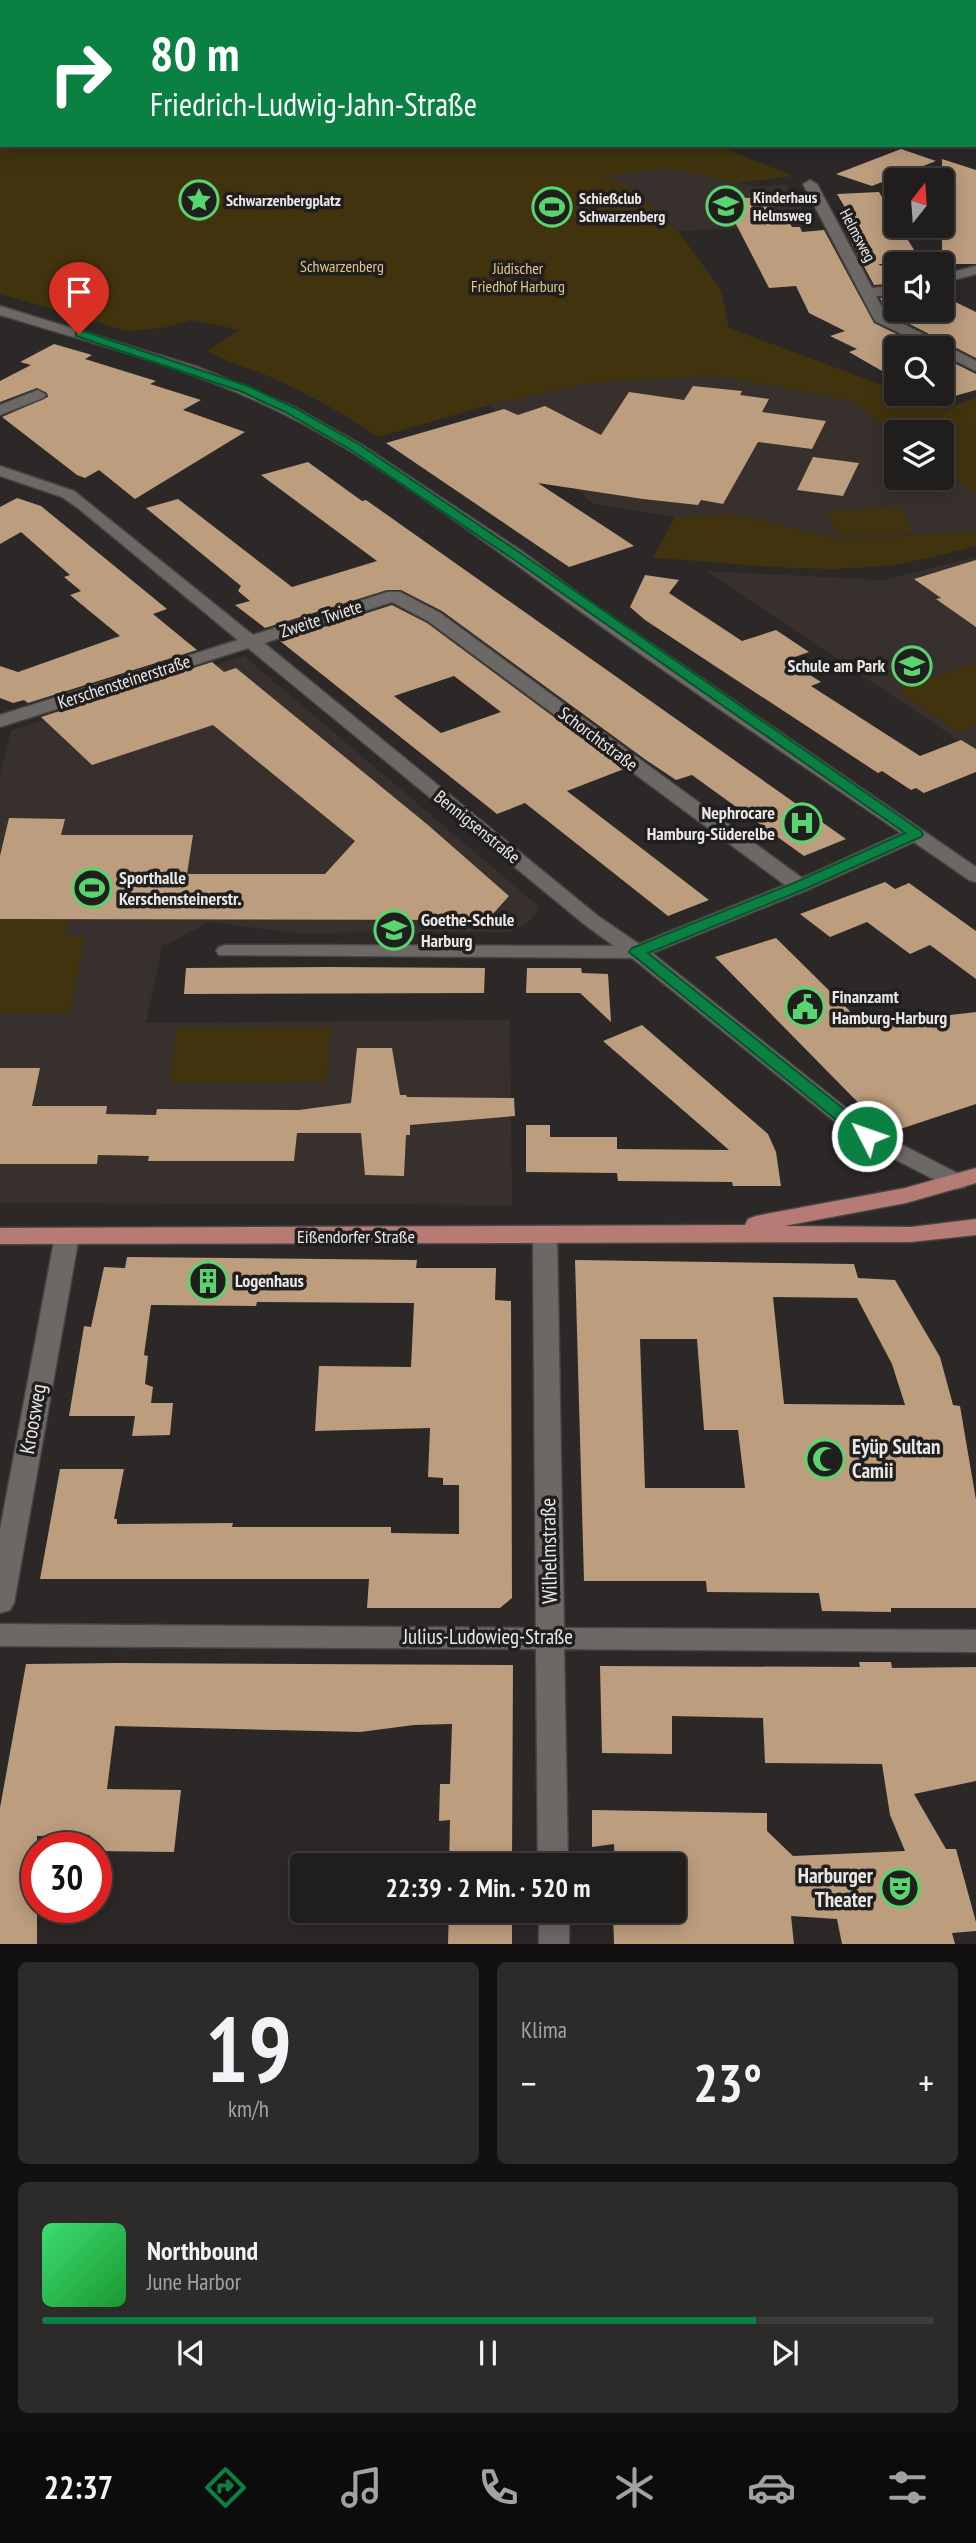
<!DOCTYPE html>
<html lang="de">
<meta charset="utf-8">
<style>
body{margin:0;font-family:"PT Sans Narrow",sans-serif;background:#2d2b2a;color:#f1f3f6;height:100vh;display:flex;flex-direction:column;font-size:26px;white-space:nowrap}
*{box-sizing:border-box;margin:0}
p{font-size:23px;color:#a2a2a4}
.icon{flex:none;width:38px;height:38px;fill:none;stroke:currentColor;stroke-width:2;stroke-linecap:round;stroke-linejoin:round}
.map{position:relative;height:1944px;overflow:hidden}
.side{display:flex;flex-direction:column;gap:18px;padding:18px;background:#121010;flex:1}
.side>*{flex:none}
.top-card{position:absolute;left:0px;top:0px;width:976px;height:147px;box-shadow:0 4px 18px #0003,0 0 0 2px #3d3c3b;background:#0b8043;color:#fff;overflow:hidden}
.needle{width:46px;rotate:17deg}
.buttons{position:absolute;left:884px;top:168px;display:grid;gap:14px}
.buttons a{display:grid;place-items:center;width:70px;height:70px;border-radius:7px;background:#201e1d;box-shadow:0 4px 18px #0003,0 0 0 2px #3d3c3b;font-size:35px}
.speed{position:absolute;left:21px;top:1832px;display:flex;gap:14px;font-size:35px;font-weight:700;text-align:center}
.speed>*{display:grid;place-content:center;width:91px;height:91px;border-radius:50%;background:#201e1d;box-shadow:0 4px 18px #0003,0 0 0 2px #3d3c3b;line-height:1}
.speed .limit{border:10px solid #d22;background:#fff;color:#111}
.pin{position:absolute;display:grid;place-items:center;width:60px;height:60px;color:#fff;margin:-72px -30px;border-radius:50% 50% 50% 0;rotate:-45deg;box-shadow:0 0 7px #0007}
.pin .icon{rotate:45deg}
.me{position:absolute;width:77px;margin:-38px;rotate:311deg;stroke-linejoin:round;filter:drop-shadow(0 0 5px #0008)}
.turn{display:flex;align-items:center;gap:24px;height:147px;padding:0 35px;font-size:32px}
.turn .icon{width:91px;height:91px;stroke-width:2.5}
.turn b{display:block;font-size:49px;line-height:60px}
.big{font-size:52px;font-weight:600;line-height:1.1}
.side .tile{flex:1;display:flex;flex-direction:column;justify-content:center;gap:10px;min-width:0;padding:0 24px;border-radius:10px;background:#2d2b2a}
.side .dial{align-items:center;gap:0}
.dial b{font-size:91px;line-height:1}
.song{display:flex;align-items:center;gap:21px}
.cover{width:84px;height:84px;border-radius:10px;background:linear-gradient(135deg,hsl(140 70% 55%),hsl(130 70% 35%))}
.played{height:7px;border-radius:4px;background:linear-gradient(90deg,#0b8043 80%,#3d3c3b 80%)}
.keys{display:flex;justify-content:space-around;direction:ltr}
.heat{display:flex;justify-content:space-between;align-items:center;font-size:38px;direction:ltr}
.side .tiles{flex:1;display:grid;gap:18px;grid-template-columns:1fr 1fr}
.tile:last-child{grid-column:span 2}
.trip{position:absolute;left:290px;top:1853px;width:396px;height:70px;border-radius:7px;background:#201e1d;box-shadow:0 4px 18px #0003,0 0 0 2px #3d3c3b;font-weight:600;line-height:70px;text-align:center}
.menu{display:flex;height:112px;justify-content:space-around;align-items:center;background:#0d0c0c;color:#a2a2a4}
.menu .icon{width:49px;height:49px}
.menu .current{color:#0b8043}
.menu b{font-size:32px;color:#f1f3f6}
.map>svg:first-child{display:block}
.built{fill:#38302c}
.green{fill:#41330e}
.building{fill:#bc9d7e;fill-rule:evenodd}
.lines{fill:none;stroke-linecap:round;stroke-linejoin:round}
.minor-casing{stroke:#474544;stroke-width:3}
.major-casing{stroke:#474544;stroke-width:3}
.minor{fill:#6b6866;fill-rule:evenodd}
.major{fill:#b57b74;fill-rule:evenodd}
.rail-casing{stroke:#c2c0bf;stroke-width:5}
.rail{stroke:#211f1d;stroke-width:3.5;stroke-dasharray:10;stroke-linecap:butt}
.route{fill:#0b8043;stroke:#07532c;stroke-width:2}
.labels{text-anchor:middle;stroke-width:7;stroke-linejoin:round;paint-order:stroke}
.far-poi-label{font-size:16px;font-weight:bold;fill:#eae8e7;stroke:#211f1d;text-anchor:start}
.far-street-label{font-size:16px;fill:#eae8e7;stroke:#211f1d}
.far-park-label{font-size:16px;fill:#e4c88a;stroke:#211f1d}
.street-label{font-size:18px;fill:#eae8e7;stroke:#211f1d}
.poi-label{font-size:18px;font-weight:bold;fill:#eae8e7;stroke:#211f1d;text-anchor:start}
.near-street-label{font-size:21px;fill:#eae8e7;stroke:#211f1d}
.near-poi-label{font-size:21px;font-weight:bold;fill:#eae8e7;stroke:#211f1d;text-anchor:start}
</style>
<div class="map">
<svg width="976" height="1945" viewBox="0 0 976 1945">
<rect width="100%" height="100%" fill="#2b2827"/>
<g class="built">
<path d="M653,168h18l84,19 32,-3 24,41 -133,6 -47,-44 -30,-11 52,-6z"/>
<path d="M716,375l135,26 45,33v44h46v-9l34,26v36l-134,9 -109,-26 -58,3 -82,-13 -104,-99 99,-22z"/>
<path d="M976,557v195l-270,-181 177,9z"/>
<path d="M244,656l294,250 -1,6 -9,11 -18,9 -215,1 -86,-11 -47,25 -16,76 364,-3 2,185 -512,-2v-428l11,-44z"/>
</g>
<g class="green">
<path d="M0,0l220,2h-218v143h714l77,31 -56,7 -66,-15 -68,8 28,11 47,44 43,59 8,38 167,62v4h9l40,15 31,-11v97l-34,-26v-37h-46v2l-45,-33 -135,-26 -128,8 -99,22 -111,32c-34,-24 -72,-44 -110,-61 -20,-9 -43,-13 -60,-26l32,-20 -48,-10 -29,8 -36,3 -127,-37z"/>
<path d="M901,507l12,26 -75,3 -11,-25z"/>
<path d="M733,514l109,26 134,-9v15c-35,9 -70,19 -106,21 -71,6 -146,-5 -217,-9l22,-41z"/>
<path d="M976,663v62l-18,7 -61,-42z"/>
<path d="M0,919h69l-3,17h19l-16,77h-69z"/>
<path d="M330,1027l-3,54 -157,2 6,-55z"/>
</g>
<g class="building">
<path d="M901,149l35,12 -64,25 -36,-12z"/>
<path d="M942,159l34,11v94h-34z"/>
<path d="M879,192l17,28v6h3l24,38h-45l18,9v10l-22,2 -30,-56 13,-1 -20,-34z"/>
<path d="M768,197l8,15h8l8,15h8l2,5 22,-2 50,93 51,25h-29v31l-47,-27 8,-3 -27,-13 15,-5 -36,-18 -13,-27 -27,2 -46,-89z"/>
<path d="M943,296l33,16v46l-88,-45 -8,-15 16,-1v13h46z"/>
<path d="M54,344l38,11 -7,4 71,22 -6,3 51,16 -18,10 62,22 -110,67 -36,-29 -14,8 -8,-3 -75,-58 46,-20 -1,-4 -10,-5 -37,14v-21l31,-16 -11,-3z"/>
<path d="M942,357l34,17v16l-39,11 -17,-7h22z"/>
<path d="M693,386l49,5 -2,4 29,4 -7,13 64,9 -14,28 -54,-7 -35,62 -22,-4 -3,5 -55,-6 -105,-16 96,63 -65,21 -183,-124 118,-34 14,6 27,-9 56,29 28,-43 55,8z"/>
<path d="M813,457l46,6 -16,33 -46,-6z"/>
<path d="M308,462l54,39 4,-1 480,339 -42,17 -112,-81 -16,5 -30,-20 -204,-149 -41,-21h-14l-122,38 -30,-23 15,-4 -12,-10 3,-5 -95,-78 32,-9 114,88 85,-26 -116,-86z"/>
<path d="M17,498l24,8 126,103 -14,5 44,36 -169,53 -4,-3 -11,3 -13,-5v-32l18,6 102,-36 -50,-41 11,-4 -17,-14 6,-2 -49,-43 -21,12v-37z"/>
<path d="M976,560v67l-40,-28 5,-1 -27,-19z"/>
<path d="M645,575l34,5 -10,13 73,48 34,-11 33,22 -23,8 35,22 -10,4 109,70 41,-16 15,9v23l-52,21 -8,-5 -5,2 -29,-19 -4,2 -233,-153 -15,-13z"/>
<path d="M392,605l35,18 197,146 -57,22 142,109 -41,16 -143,-113 -28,11 -217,-173zM454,676l47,36 -60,21 -47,-37z"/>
<path d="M212,662l12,10 12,-4 192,157 81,71 -18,20 -8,-2 -3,6 -480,-1v-63l9,-38 56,1 -4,16h132l-6,39h138l30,-33 -142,-116 -121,40 -51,-48z"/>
<path d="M885,882l10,7 14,-6 67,48v48l-46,-34 -20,9 -43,-32 -37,15 -30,-23z"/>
<path d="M776,938l88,87 112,-13v92l-88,29 -173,-176z"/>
<path d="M331,967l154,1 -1,25 -300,1 2,-26z"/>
<path d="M527,968h54l1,5 26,1 3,48 -31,-29h-54z"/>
<path d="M642,1025l126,109 8,18 5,34h-48l-1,-4 -114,-1 -1,-8 -91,-1v-47h24v12h67v12l112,1 -126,-109z"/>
<path d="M357,1048h35l8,47h6l1,2 107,1 1,18 -105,9v10h-4l-2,41 -39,-1 -4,-42h-64l-3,28h-146l1,-5 -51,-1 -1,9h-97v-96h40l-8,38h75l-1,8 50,1 1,-6 142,1 52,-7z"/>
<path d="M127,1257l290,3 -1,8h80l-1,32 16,1 1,297 -12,10h-133l2,-29h-329l20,-110h64l-10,50h3v5l116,-1 -1,4h159v6l68,1v-49h-16v-7l-15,-1 2,-49 -115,3 4,-65 92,1 3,-64 -157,-1 -1,4 -105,-1 -7,50 4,1 -3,28 8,3 -2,16h22l-3,32 -38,1 3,-20h-66l15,-90 7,1 13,-60 21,1z"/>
<path d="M575,1260l279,4 4,14 37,2 45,77 13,48 7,1 16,94v108h-85v4l-69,-1 -3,-18 -112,-1 -1,-11h-122zM773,1297l84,1 35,66 13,41 -121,-1zM640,1339h57l7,91h34l7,58h-100z"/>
<path d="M859,1662h32l1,6 84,-1v114l-62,13 32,55h10l20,73v9l-24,2 3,11h-113l-5,-25 -46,-3 3,28h-180l-1,-33h61v-45h-59l-1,-22 -22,3v-37l175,3v18l26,25 112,-5 -15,-36 -8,-51 -117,-1 -2,-45 -91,-2v38l-70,-1 -2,-87 260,1z"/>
<path d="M120,1663l393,2 -1,201h-63l1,-46 -11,1 1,-37h10l2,-60 -38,1 -54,7 -245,-6 -8,63 74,1 -7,62 -78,-1v-3h-8l2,-13 -53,1v108h-37v-136l26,-144z"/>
<path d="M449,1911h63v33h-64z"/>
</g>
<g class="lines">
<g class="minor-casing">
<g id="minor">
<path d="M810,180l7,4 55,104 24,-2v8l-20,2 10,19 90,46v10l-34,-17v-6h-12l-55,-27 -72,-137z"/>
<path d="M976,266v8l-34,9v-8z"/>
<path d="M0,306l198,61 96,40 68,38 161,107 56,42 397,273v15l-7,-2 -55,-38 -107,48 -155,63 223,178 90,46 4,5 -4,5 -8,2 -8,-2 -90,-46 -227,-183 -413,-3 -3,-4 3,-4 7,-2 388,1 -30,-22 -336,-276 -248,79v-12l238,-75 -160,-132 -16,-11 -62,-21v-10l74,25 179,144 135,-43h12l40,21 362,265 99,-45c-112,-77 -225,-152 -335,-232 -88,-64 -185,-138 -282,-187 -89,-45 -189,-70 -284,-99zM392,602l36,19 357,264 -146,59 -41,-28 -334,-273z"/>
<path d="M38,390l8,5 -3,3 -43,17v-10z"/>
<path d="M67,1228l8,2 4,6 -65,367 -4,7 -10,3v-83l55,-294 4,-6z"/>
<path d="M545,1229l8,2 4,6 7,391 412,2v22l-412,-3 4,217h-30l-2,-217 -536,-3v-22l536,4 -3,-391 4,-6z"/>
<rect x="539" y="1911" width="30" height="34"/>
</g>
</g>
<g class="major-casing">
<g id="major">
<path d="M522,0h15l1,2h-14z"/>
<path d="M975,135h1v9l-1,-1z"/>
<path d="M976,1168v15l-70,20 -122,23 127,1 65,-8v16l-65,7 -911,2v-16l745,-3 3,-6 8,-3 149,-28z"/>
</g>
</g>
<use href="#minor" class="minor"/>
<use href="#major" class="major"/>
<g class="rail-casing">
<g id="rail">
<path d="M873,0l4,2"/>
<path d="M891,0l5,2"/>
</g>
</g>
<use href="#rail" class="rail"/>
</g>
<path class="route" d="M76,331h7l165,55 45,21 67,38 162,109 399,277 2,3 -2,3 -116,52 -157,64 226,180 2,3 -2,4h-13l-232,-188 3,-4 162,-65 111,-50 -392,-274 -162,-109 -66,-38 -45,-21 -164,-55z"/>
<defs>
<g id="sight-ring" transform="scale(2.0125)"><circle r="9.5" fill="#211f1d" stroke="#58d56f" stroke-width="1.5"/><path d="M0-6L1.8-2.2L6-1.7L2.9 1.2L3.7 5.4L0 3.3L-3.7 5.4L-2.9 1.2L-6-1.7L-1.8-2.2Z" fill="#58d56f"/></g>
<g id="school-ring" transform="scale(2.0125)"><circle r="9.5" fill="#211f1d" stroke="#58d56f" stroke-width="1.5"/><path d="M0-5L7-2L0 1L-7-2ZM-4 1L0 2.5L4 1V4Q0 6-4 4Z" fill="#58d56f"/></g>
<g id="stadium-ring" transform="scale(2.0125)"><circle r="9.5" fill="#211f1d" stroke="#58d56f" stroke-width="1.5"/><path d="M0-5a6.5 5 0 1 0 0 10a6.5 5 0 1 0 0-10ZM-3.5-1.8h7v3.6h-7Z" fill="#58d56f"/></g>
<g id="hospital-ring" transform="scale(2.0125)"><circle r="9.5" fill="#211f1d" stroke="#58d56f" stroke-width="1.5"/><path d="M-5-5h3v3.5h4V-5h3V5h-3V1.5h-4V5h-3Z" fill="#58d56f"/></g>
<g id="civic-ring" transform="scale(2.0125)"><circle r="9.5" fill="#211f1d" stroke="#58d56f" stroke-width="1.5"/><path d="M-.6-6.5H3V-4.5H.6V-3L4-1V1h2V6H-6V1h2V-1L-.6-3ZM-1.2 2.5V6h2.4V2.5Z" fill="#58d56f"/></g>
<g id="building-ring" transform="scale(2.0125)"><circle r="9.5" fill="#211f1d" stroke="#58d56f" stroke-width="1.5"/><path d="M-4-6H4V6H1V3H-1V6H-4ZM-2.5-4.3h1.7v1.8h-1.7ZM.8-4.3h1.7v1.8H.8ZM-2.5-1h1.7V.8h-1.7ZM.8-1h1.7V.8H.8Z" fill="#58d56f"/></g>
<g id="mosque-ring" transform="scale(2.0125)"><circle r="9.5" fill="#211f1d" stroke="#58d56f" stroke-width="1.5"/><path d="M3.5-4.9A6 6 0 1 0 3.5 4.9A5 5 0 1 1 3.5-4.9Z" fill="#58d56f"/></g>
<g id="theatre-ring" transform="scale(2.0125)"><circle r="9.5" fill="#211f1d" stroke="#58d56f" stroke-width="1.5"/><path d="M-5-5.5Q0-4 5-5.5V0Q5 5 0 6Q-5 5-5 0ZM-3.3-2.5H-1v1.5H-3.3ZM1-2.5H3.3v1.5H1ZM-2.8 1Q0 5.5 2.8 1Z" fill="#58d56f"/></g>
</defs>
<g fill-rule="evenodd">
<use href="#sight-ring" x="199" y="200"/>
<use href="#school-ring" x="726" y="206"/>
<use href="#stadium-ring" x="552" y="207"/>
<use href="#school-ring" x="912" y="666"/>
<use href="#hospital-ring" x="802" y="823"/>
<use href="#stadium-ring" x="92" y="888"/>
<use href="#school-ring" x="394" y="930"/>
<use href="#civic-ring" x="805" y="1007"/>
<use href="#building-ring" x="208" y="1281"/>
<use href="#mosque-ring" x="825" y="1459"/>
<use href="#theatre-ring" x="900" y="1888"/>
</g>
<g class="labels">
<g class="far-poi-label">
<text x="753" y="203">Kinderhaus<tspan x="753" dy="18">Helmsweg</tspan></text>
<text x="579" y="204">Schießclub<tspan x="579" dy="18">Schwarzenberg</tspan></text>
<text x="226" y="206">Schwarzenbergplatz</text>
</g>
<g class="far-street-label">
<text transform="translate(858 235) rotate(62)" y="6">Helmsweg</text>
</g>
<g class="far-park-label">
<text x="342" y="272">Schwarzenberg</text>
<text x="518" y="274">Jüdischer<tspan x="518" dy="18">Friedhof Harburg</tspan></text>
</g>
<g class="street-label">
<text transform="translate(321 619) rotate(-18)" y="6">Zweite Twiete</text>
<text transform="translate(124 682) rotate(-18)" y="6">Kerschensteinerstraße</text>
<text transform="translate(598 739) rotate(37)" y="6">Schorchtstraße</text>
<text transform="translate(477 827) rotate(39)" y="6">Bennigsenstraße</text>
<text x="356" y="1243">Eißendorfer Straße</text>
</g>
<g class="poi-label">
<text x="885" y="672" text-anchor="end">Schule am Park</text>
<text x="775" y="819" text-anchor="end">Nephrocare<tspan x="775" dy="21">Hamburg-Süderelbe</tspan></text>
<text x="119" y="884">Sporthalle<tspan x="119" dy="21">Kerschensteinerstr.</tspan></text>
<text x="421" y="926">Goethe-Schule<tspan x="421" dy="21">Harburg</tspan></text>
<text x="832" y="1003">Finanzamt<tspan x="832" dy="21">Hamburg-Harburg</tspan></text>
<text x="235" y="1287">Logenhaus</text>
</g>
<g class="near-street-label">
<text transform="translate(33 1419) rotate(-80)" y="7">Kroosweg</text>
<text transform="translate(549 1551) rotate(-91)" y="7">Wilhelmstraße</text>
<text x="488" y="1644">Julius-Ludowieg-Straße</text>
</g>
<g class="near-poi-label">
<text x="852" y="1454">Eyüp Sultan<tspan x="852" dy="24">Camii</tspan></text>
<text x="873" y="1883" text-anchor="end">Harburger<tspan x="873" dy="24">Theater</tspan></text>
</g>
</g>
</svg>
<div class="buttons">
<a><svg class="needle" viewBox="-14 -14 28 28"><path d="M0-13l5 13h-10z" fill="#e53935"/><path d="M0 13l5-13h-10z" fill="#a2a2a4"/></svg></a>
<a><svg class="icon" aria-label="sound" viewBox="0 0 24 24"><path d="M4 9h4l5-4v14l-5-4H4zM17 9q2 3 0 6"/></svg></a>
<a><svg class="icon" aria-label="search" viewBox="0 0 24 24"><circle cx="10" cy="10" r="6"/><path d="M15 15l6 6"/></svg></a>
<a><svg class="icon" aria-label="layers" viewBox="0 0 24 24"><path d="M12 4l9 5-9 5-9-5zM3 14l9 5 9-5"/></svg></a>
</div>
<div class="speed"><div class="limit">30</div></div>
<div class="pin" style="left:79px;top:334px;background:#d93025"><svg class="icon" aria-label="arrive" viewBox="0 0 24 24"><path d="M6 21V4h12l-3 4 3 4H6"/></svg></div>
<svg class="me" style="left:867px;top:1136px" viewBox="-20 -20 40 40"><circle r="17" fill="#0b8043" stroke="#fff" stroke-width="3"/><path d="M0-11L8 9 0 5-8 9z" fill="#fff"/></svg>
<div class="trip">22:39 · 2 Min. · 520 m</div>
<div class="top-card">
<div class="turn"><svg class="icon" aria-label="right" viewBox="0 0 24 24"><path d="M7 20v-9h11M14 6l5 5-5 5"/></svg><div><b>80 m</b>Friedrich-Ludwig-Jahn-Straße</div></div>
</div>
</div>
<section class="side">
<div class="tiles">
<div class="tile dial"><b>19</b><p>km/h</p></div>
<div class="tile"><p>Klima</p>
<div class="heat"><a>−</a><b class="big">23°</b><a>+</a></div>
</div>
<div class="tile">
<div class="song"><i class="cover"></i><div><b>Northbound</b><p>June Harbor</p></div></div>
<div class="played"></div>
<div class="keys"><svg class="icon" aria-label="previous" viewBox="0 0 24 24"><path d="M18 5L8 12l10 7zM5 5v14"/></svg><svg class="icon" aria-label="pause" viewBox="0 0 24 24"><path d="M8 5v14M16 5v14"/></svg><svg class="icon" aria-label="next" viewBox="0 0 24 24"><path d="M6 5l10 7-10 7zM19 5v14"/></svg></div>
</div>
</div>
</section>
<nav class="menu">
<b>22:37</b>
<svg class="icon current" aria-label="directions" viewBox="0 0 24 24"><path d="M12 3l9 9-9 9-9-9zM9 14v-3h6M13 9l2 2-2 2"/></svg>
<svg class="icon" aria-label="music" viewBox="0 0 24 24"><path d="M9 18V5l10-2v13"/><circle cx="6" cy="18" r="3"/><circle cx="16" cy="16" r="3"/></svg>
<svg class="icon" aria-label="phone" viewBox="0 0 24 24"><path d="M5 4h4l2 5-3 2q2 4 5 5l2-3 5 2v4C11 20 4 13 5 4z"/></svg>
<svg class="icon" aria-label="climate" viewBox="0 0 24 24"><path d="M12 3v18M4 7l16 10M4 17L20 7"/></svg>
<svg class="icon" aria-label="car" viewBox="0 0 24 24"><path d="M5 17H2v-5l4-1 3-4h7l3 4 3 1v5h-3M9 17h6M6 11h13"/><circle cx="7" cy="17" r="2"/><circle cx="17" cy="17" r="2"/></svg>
<svg class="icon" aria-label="filters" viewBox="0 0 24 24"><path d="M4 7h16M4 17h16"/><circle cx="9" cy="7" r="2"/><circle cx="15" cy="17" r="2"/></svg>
</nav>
